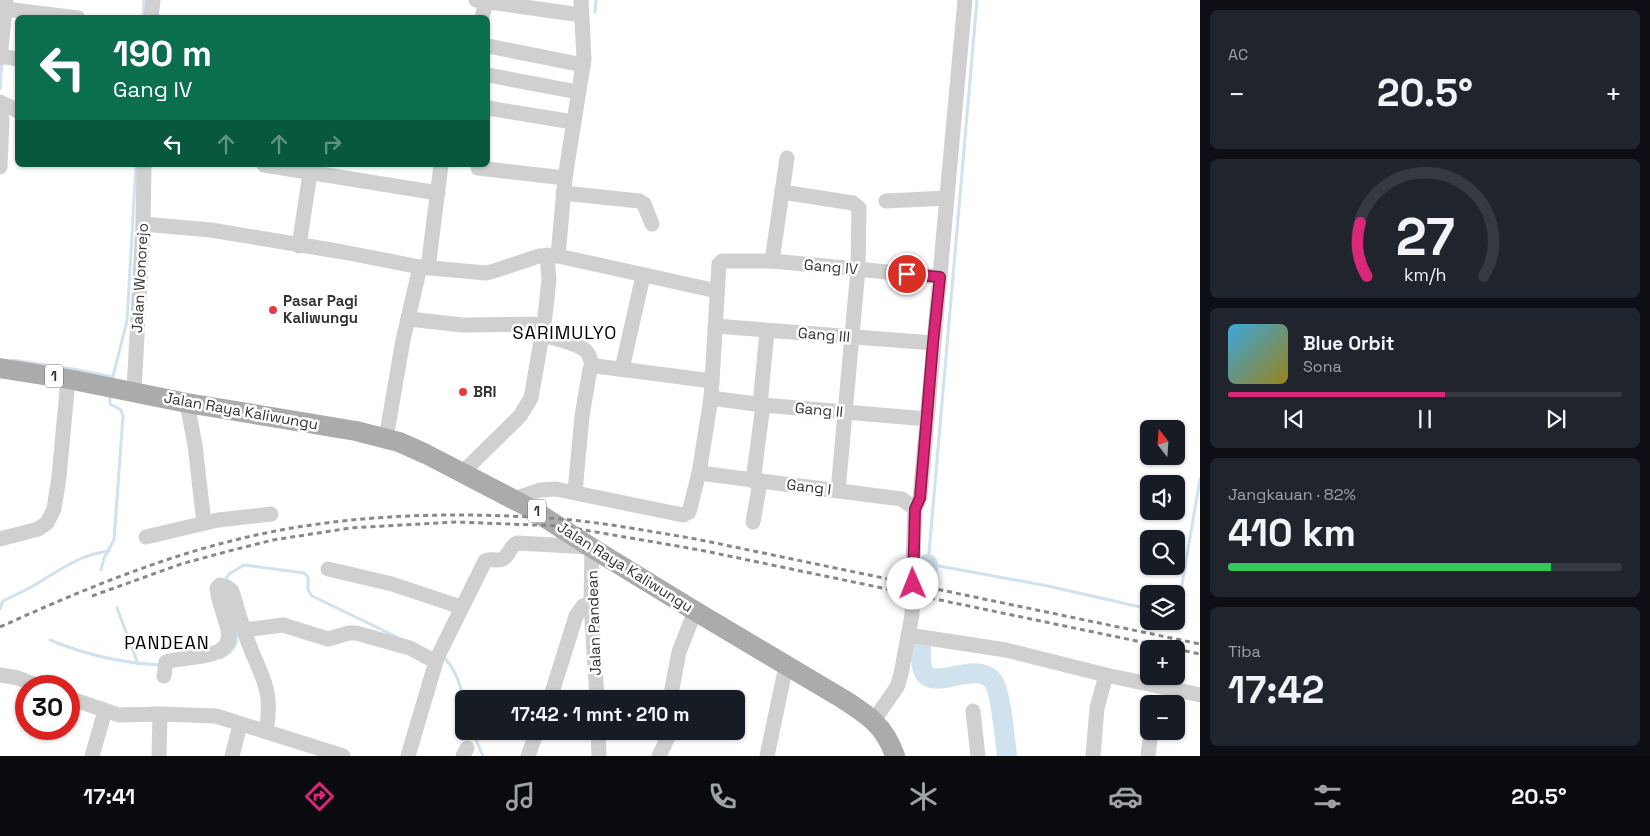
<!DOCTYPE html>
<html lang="id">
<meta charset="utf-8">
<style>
body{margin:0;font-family:"Space Grotesk",sans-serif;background:#20242c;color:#f1f3f6;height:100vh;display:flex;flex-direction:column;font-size:19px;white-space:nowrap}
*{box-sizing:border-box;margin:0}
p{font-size:16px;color:#9ea1a6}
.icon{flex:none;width:28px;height:28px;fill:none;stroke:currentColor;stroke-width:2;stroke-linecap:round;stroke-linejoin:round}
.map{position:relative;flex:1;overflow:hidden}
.details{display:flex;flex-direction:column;gap:10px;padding:10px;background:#0d0f14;width:450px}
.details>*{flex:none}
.top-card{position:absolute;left:15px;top:15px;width:475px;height:152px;border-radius:8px;box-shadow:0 1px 4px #0004;background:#0b6e4f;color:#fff;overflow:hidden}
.needle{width:32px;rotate:343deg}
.tools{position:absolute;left:1140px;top:420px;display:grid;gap:10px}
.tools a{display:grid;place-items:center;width:45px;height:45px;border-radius:8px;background:#171b24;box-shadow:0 1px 4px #0004;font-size:25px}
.speed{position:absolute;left:15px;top:675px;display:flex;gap:10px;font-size:25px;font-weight:700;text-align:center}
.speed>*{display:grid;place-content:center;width:65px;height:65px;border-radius:50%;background:#171b24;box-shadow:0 1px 4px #0004;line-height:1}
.speed .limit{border:8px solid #d22;background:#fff;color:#111}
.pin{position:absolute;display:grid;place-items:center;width:42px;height:42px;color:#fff;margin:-21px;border:2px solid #fff;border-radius:50%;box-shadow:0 1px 5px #0007}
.me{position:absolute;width:55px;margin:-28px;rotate:359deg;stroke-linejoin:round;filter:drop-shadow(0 0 4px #0008)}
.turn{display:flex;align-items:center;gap:18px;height:105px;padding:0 15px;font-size:22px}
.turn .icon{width:65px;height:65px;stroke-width:2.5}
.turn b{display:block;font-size:35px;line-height:42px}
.lanes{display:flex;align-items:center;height:48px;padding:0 15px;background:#0003;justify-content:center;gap:25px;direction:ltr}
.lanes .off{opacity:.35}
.big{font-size:38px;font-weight:700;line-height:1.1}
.details .widget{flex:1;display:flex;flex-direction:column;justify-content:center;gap:8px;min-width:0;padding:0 18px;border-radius:8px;background:#20242c}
.details .dial{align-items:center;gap:0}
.dial svg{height:130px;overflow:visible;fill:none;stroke:#363941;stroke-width:7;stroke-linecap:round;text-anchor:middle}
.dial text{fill:#f1f3f6;stroke:none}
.song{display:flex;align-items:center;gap:15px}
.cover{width:60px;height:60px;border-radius:8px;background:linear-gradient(135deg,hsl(200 70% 55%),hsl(50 70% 35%))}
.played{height:5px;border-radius:2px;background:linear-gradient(90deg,#db2777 55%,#363941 55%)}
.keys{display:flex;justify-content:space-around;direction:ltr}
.heat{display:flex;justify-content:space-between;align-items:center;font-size:28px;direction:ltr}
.charge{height:8px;border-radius:4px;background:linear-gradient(90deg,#34c759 82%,#363941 0)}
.trip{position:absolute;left:455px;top:690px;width:290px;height:50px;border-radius:8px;background:#171b24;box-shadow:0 1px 4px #0004;font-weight:700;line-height:50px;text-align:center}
.tab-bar{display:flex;height:80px;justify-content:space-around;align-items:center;background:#090b0e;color:#9ea1a6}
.tab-bar .icon{width:35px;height:35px}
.tab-bar .on{color:#db2777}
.tab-bar b{font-size:22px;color:#f1f3f6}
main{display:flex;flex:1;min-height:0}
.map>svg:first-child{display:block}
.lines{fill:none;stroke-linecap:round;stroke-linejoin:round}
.stream{stroke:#cfe2ee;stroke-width:3}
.river{stroke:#cfe2ee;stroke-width:20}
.minor{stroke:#d0d0d0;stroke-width:15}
.major{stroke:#ababab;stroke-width:20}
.rail{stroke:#888;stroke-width:3;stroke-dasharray:5 4;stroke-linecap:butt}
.route-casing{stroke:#8e194d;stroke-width:12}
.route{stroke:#db2777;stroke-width:9}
.poi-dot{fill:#e63946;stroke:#fff;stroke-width:2}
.labels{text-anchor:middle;stroke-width:5;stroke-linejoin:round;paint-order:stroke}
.shield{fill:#fff;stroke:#707070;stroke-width:1}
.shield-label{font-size:14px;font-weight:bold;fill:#333}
.street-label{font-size:15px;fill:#333;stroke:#fff}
.poi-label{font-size:15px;font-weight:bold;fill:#333;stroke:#fff;text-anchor:start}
.quarter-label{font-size:18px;letter-spacing:1px;fill:#000;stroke:#fff}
</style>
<main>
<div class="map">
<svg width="1200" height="756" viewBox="0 0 1200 756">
<rect width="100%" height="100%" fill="#fff"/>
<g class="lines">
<g class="stream">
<path d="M977,0l-49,564 120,22 101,23"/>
<path d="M595,12l1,-12"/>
<path d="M143,18l1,-18"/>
<path d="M0,89l2,-27"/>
<path d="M12,360l61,9 40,8"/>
<path d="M112,380l15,-59 9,-156"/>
<path d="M101,570l3,-12 10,-18 9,-124 -2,-6 -11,-6v-11"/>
<path d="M224,582l5,-8 15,-9 60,8 4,4v13l4,6 85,41"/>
<path d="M1176,605l3,-3 21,-123"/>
<path d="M117,608l21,56"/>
<path d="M0,609l3,-8c12,-6 24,-11 35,-18 23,-14 44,-29 71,-32"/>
<path d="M50,640c36,15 72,23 110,25"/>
<path d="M442,656c13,11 18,28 22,44"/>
<path d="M221,658c15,-8 18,-15 14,-31"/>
<path d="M472,731l11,25"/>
</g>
<g class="river">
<path d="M928,567v-3"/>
<path d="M921,643c0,7 -1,16 1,23 5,31 52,-8 71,15 8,10 12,60 14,75"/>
</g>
<g class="minor">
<path d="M476,0l105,15"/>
<path d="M5,9l73,9"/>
<path d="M151,18l2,-18"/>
<path d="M482,18l4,-17"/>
<path d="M488,46l95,19"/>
<path d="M0,56l18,3"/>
<path d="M0,58l6,-58"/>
<path d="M488,75l90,17"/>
<path d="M0,102l18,9"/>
<path d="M488,108l85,14"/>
<path d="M0,110l2,10 -2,47"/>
<path d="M264,165l174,28"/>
<path d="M478,168l87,10"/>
<path d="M782,192l71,11 6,5 -1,61 -20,222"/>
<path d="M563,193l76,8 5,3 8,20"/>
<path d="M886,201l61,-3"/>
<path d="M143,224l68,6 132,22 77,15 66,6 8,-2 45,-15h19l159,35"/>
<path d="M299,246l11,-73"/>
<path d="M558,256l7,-78 19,-119 -3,-59"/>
<path d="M772,261l15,-103"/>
<path d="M428,268l13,-103"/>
<path d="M409,319l53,6 82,-1"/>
<path d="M715,326l218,17"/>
<path d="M542,335c11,3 37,8 45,17 3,4 4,10 6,15"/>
<path d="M622,369l21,-93"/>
<path d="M134,391l9,-167 1,-59"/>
<path d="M711,398l52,7 164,14"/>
<path d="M187,403l8,42 9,78"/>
<path d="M760,405l7,-74"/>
<path d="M386,438l17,-98 17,-73"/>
<path d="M462,473l58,-57 11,-18 13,-74 5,-44 -2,-25"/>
<path d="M699,473l203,26 13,10"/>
<path d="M753,481l10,-76"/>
<path d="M575,492l7,-76 8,-47 6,-3 116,15"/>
<path d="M514,499l26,-9 16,-1 127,26 6,-3 10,-39 12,-75 8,-134 3,-3h50l168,16"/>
<path d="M753,522l7,-40"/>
<path d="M146,537l72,-17 53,-6"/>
<path d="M0,539l38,-10 9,-6 7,-14 5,-32 9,-98"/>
<path d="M592,548l-1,55 6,96"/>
<path d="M328,569l64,15 69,23"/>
<path d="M244,630l39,-5 45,14 21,-6h7l54,15 26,14"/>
<path d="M908,635l98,15 100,25 94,20"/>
<path d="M0,675l18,3 20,8"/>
<path d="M164,676l2,-14c19,-7 68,0 62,-32 -3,-14 -10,-28 -11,-42l3,-3 7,2 5,4c5,16 9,32 15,48 14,39 27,48 19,93"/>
<path d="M69,698l50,17 41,-1 56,2 127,40"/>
<path d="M550,699l26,-83 7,-10 8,-3"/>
<path d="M670,699l9,-47 16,-41"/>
<path d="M973,711l5,45"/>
<path d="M874,720l23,-33 4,-13 11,-59 1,-53 2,-53 5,-11c14,-166 30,-332 45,-498"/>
<path d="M598,731l1,25"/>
<path d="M92,756l13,-45"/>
<path d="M159,756l1,-42"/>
<path d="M232,756l8,-31"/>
<path d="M408,756l29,-98 48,-97c6,-4 13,2 19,-3 6,-4 5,-11 13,-15l73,4"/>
<path d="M463,756l4,-8"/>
<path d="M528,756l9,-25"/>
<path d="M659,756l12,-25"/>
<path d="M767,756l19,-90"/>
<path d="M1093,756l4,-48 9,-33"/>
<path d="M1148,756l3,-25"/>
</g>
<path class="major" d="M0,368l68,11 119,24 169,28 43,11 27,12 104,54 62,40 103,63 148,88c25,16 42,27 52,57"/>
<g class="rail">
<path d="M92,596l89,-32 48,-13 44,-11 77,-12 106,-6 105,4 139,24 475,99"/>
<path d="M0,627c73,-33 149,-65 227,-85 103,-27 213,-31 319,-24 51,3 101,13 150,21l504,105"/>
<path d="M1176,649l24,5"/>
</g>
</g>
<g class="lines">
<g class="route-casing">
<path id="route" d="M907,274l33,3 -7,66 -13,155 -5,11 -2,75"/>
</g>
<use href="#route" class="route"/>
</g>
<g class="poi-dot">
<circle cx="273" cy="310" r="5"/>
<circle cx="463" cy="392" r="5"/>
</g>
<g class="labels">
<g class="shield">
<rect x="45" y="364.5" width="18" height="23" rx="4"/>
<rect x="528" y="499.5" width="18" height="23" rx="4"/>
</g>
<g class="shield-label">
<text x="54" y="381">1</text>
<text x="537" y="516">1</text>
</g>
<g class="street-label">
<text transform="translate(831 267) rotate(5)" y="5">Gang IV</text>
<text transform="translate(140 278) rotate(-87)" y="5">Jalan Wonorejo</text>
<text transform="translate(824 335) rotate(5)" y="5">Gang III</text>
<text transform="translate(819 410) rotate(5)" y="5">Gang II</text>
<text transform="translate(241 411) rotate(10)" y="5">Jalan Raya Kaliwungu</text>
<text transform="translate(809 487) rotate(7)" y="5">Gang I</text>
<text transform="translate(625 567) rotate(32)" y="5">Jalan Raya Kaliwungu</text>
<text transform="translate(594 623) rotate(-92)" y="5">Jalan Pandean</text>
</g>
<g class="poi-label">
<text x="283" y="306">Pasar Pagi<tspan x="283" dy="17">Kaliwungu</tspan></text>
<text x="473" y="397">BRI</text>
</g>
<g class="quarter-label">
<text x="565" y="339">SARIMULYO</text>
<text x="167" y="649">PANDEAN</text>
</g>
</g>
</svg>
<div class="tools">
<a><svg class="needle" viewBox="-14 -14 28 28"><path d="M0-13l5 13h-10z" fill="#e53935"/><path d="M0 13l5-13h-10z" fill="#9ea1a6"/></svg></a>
<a><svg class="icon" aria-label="sound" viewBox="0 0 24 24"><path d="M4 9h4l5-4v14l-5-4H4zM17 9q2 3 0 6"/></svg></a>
<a><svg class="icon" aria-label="search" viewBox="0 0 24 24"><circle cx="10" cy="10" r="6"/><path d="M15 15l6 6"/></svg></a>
<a><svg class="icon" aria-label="layers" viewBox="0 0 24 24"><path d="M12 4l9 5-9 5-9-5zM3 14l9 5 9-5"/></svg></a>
<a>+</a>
<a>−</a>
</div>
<div class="speed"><div class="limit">30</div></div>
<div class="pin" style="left:907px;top:274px;background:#d93025"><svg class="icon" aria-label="arrive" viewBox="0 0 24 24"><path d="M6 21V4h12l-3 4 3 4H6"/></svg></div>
<svg class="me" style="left:913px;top:584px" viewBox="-20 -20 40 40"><circle r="19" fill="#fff"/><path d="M0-13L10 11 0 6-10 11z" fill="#db2777"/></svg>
<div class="trip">17:42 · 1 mnt · 210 m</div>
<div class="top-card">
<div class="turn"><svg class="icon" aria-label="left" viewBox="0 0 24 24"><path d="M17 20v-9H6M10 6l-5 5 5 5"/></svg><div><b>190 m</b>Gang IV</div></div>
<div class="lanes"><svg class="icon" aria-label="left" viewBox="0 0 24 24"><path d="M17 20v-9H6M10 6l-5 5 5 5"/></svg><svg class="icon off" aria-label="ahead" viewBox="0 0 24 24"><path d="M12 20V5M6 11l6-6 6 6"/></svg><svg class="icon off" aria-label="ahead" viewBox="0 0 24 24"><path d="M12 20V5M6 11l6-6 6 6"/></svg><svg class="icon off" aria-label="right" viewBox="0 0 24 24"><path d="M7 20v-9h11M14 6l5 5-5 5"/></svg></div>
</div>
</div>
<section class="details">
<div class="widget"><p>AC</p>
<div class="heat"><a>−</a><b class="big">20.5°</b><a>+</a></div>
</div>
<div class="widget dial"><svg viewBox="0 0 100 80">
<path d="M14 69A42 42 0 1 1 86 69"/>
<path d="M14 69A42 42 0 0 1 10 36" stroke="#db2777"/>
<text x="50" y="56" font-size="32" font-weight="700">27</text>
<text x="50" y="72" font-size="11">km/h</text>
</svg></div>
<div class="widget">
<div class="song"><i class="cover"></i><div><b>Blue Orbit</b><p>Sona</p></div></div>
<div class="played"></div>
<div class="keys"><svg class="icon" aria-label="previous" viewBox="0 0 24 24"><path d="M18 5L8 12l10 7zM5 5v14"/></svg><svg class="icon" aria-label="pause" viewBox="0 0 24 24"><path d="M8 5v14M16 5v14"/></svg><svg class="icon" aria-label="next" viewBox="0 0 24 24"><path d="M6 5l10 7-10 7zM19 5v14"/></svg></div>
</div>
<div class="widget"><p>Jangkauan · 82%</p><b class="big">410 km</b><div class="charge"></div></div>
<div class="widget"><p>Tiba</p><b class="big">17:42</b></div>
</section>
</main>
<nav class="tab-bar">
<b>17:41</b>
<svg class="icon on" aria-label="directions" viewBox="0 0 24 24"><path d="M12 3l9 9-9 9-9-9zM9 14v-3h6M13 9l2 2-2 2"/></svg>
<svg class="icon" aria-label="music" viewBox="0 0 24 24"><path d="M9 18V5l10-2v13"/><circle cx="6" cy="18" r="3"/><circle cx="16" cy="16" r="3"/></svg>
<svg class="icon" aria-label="phone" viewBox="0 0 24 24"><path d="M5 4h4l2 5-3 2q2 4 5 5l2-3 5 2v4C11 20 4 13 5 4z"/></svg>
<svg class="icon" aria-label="climate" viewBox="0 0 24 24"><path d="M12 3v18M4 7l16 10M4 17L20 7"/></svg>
<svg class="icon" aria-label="car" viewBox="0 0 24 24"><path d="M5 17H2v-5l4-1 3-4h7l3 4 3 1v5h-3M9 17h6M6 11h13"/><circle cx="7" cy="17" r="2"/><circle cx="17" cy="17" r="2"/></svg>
<svg class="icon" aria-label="filters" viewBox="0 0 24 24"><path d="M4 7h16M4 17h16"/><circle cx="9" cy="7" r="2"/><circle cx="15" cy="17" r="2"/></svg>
<b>20.5°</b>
</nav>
